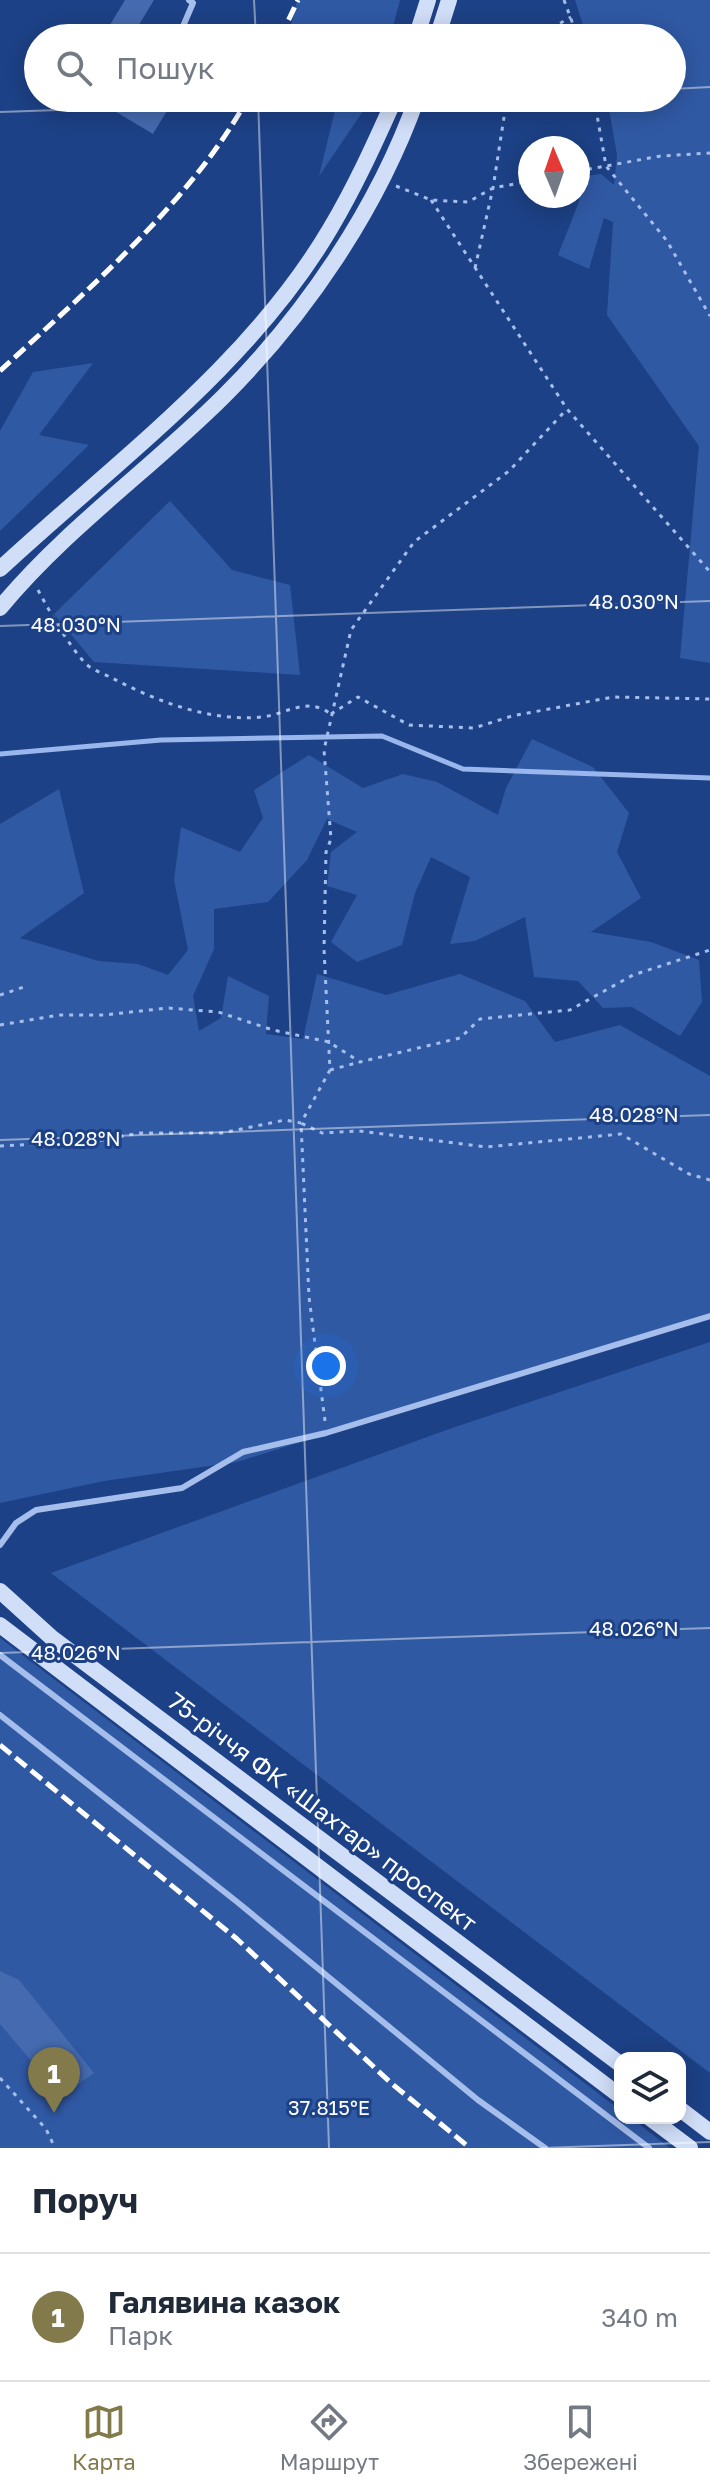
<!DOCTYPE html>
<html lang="uk">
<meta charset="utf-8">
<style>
body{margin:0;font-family:"Golos Text",sans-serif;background:#f6f6f7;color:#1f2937}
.controls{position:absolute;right:24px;bottom:24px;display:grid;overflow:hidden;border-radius:16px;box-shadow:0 4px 20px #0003}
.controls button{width:72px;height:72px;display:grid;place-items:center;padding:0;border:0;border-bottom:2px solid #e0e1e3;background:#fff;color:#1f2937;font:40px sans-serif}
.compass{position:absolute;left:518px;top:136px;width:72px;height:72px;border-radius:50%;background:#fff;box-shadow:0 4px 20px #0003;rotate:358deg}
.you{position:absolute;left:326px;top:1366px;width:28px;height:28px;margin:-20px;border:6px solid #fff;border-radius:50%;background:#1a73e8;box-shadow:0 0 0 12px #1a73e833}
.badge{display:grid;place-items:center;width:52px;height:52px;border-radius:50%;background:#827a4b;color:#fff;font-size:26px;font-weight:700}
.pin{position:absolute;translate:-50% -66px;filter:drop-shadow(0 2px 4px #0008)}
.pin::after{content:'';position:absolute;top:42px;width:28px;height:24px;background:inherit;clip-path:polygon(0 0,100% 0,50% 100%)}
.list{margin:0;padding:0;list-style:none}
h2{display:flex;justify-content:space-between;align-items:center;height:104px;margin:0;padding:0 32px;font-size:34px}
h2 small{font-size:26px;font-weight:400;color:#747a83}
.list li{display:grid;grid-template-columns:52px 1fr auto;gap:24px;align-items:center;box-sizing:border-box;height:128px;padding:0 32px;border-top:2px solid #e0e1e3}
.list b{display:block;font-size:30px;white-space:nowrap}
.list p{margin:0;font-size:26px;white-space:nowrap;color:#747a83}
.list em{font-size:26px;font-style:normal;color:#747a83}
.icon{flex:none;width:44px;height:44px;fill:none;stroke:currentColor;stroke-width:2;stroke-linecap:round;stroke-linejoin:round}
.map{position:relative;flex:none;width:710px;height:2148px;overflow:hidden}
.search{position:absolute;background:#fff;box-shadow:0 4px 20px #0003;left:24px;right:24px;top:24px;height:88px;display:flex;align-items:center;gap:20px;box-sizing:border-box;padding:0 28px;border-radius:44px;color:#747a83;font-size:30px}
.sheet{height:232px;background:#fff}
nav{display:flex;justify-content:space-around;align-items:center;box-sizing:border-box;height:112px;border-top:2px solid #e0e1e3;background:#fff;font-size:22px;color:#747a83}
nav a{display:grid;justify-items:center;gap:4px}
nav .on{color:#827a4b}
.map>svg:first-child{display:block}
.green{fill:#3059a4}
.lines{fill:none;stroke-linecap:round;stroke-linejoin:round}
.stream{stroke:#99b7ed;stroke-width:5}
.building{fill:#456aaf}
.path{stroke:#a5beeb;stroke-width:3;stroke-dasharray:4 6;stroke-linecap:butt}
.service{stroke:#a5beeb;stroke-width:6}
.secondary{stroke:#d1def8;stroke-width:16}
.rail{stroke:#fff;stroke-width:5;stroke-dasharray:14 6;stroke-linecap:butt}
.ticks{fill:none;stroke:#fff;stroke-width:2;stroke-opacity:0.45}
.labels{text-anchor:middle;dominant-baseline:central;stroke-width:6;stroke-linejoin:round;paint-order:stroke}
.street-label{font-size:24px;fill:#fff;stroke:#1d4186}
.ticks-label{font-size:20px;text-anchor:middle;fill:#fff;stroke:#1d4186;stroke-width:6;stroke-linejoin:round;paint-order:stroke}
</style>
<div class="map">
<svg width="710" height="2148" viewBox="0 0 710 2148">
<rect width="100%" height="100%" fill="#1d4186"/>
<!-- green -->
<path class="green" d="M297,0H400L390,38H288Z
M575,0H710V663L680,658L699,446L607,315L613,222L604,218L589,269L558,255L580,199L556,201L557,196H578V177L601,174L614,185L617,155L607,98H672V38H587Z
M338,98H372L319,176Z
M93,363L39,435L89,445L0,531V431L33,372Z
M170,501L232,570L290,585L300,675L94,662L54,614Z
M532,739L593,767L629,813L617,852L641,898L591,932L651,942L699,960L702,1002L680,1036L632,1007L603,1008L578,981L534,977L525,917L475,941L450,944L470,877L431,857L415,893L402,945L357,962L331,942L357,895L327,886L331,852L357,832L327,819L307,860L268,902L214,909V949L193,996L199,1031L221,1018L228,976L269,996L266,1034L303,1039L317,974L386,995L460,974L525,1001L555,1042L620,1025L710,1076V1313L237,1462L104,1481L0,1503V824L59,789L84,893L20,938L99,961L138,964L168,975L188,950L174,880L181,827L240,852L263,818L254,790L309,755L363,788L403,774L437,782L498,815L506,788Z
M710,1342V2073L51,1573L452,1428Z
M0,1638L620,2110V2118H631L670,2148H0Z"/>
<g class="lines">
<!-- stream -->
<path class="stream" d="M0,754L161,740L382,736L463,769L710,778"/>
</g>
<!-- building -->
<path class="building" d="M125,0H154L131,38H102Z
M93,98H134L142,103L145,98H161L171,104L153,134Z
M0,1971L19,1980L94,2073L61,2096L0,2024Z"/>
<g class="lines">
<!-- path -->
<path class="path" d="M564,0L578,38
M534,38L571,17
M594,98L606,166L667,241L710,316
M578,171L661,156L710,153
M396,186L431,200L468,202L493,188L530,181
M431,200L567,409L710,572
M475,268L493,188L507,98
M38,590C51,614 66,641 84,662C90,669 102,673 110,677C156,701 209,722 262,717C287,714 306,696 331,714
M331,714L358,697L409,725L474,728L512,716L613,697L710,699
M0,995L24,987
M0,1025L59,1015H104L168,1008L218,1012L273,1030L329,1042L360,1062L460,1038L480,1019L570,1010L633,975L710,950
M330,1070L360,1062
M0,1146L97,1141L139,1133H222L285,1120L301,1123L330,1070L324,949L326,852L331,839L324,750L351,630L414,542L509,471L567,409
M325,1421L309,1297L301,1123L322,1133L359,1131L486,1147L621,1134L689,1174L710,1180
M0,2078L46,2129L55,2148"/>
<!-- service -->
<path class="service" d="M178,38L193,3L189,0
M0,1545L16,1523L36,1510L182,1488L243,1452L326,1433L710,1316
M0,1655L649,2148
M0,1715L236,1901L478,2100L545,2148"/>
<!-- secondary -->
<path class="secondary" d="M416,38L428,0
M437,38L449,0
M0,569C114,463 250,365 330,229C355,187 375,143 395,98
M0,608C65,529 152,468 224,396C306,314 378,208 417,98
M0,1591L52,1638L620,2064
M0,1625L620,2096
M680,2109L710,2132
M650,2118L690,2148"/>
<!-- rail -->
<path class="rail" d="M280,38L298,0
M0,371C85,292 192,201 248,98
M0,1745L237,1939L391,2083L470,2148"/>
</g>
<!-- ticks -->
<path class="ticks" d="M254,0L256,38M672,89L710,87M258,98L329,2148M0,112L407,98M0,626L710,601M0,1140L710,1115M0,1653L710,1628M541,2148L710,2142"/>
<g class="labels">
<!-- street labels -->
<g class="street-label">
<text transform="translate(323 1811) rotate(37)">75-річчя ФК «Шахтар» проспект</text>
</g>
</g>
<g class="ticks-label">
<text x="634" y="609">48.030°N</text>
<text x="76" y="632">48.030°N</text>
<text x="634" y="1122">48.028°N</text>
<text x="76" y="1146">48.028°N</text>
<text x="634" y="1636">48.026°N</text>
<text x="76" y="1660">48.026°N</text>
<text x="329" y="2115">37.815°E</text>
</g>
</svg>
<div class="controls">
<button><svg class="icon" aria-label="layers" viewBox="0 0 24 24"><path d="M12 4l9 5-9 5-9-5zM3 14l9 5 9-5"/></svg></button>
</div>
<svg class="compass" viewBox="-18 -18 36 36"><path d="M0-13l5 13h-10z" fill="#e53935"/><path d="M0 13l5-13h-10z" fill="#747a83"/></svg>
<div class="you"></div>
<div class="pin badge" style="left:54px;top:2113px">1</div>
<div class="search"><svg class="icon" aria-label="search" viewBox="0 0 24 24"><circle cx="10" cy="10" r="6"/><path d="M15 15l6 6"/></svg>Пошук</div>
</div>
<section class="sheet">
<h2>Поруч<small></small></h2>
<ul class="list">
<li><span class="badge">1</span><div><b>Галявина казок</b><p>Парк</p></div><em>340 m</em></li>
</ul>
</section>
<nav>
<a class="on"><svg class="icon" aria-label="map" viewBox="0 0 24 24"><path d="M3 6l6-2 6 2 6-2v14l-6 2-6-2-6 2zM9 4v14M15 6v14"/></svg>Карта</a>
<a><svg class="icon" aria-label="directions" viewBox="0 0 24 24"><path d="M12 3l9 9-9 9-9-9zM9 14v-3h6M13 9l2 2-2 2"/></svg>Маршрут</a>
<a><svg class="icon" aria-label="saved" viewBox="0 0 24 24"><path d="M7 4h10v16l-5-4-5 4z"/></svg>Збережені</a>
</nav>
